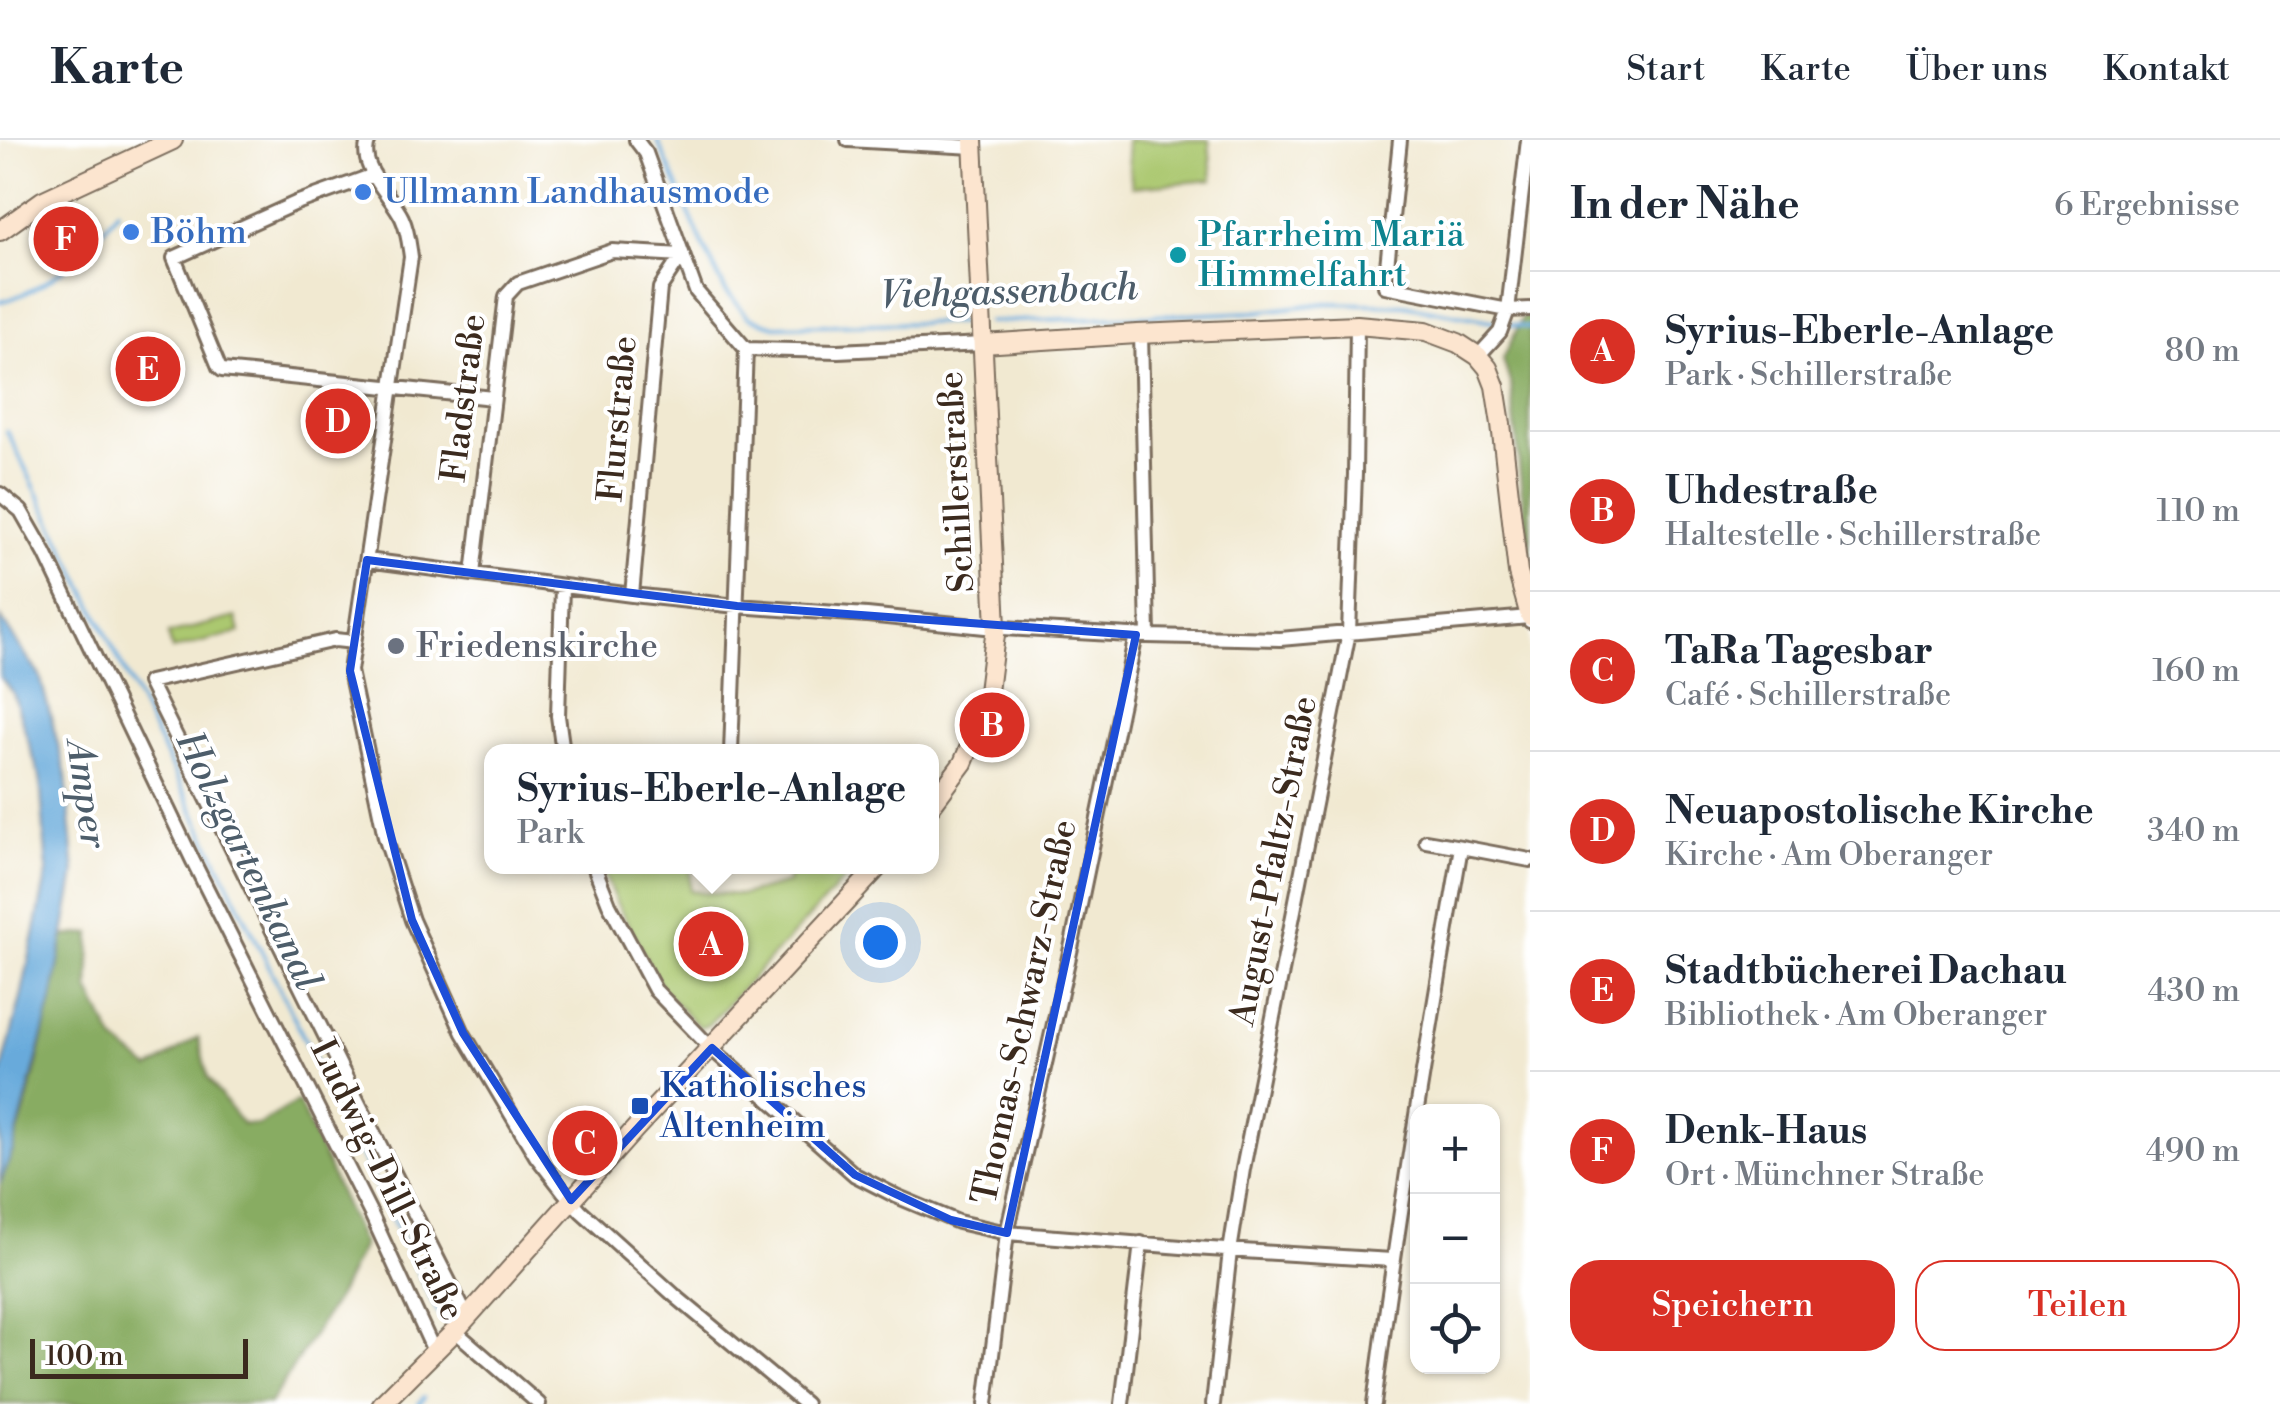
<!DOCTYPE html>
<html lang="de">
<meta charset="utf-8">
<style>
body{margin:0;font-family:"Libre Bodoni",serif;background:#f6f6f7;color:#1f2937}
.controls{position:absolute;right:30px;bottom:30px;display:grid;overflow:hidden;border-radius:20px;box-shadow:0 2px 8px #0004}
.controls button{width:90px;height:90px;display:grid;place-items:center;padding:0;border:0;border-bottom:2px solid #e0e1e3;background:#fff;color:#1f2937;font:50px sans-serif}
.scale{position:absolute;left:30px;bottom:25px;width:218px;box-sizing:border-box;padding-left:10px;border:5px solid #3b2a1e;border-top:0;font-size:28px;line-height:35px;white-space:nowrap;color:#3b2a1e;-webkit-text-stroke:8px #fff;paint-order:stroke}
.you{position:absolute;left:880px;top:802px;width:35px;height:35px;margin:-25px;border:8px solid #fff;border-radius:50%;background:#1a73e8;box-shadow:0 0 0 15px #1a73e833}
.badge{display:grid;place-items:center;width:65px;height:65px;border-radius:50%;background:#d93025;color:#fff;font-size:32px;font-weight:700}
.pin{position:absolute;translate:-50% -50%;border:5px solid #fff;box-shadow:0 2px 10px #0006}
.popup{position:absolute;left:484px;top:604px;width:455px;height:130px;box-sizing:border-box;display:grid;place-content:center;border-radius:20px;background:#fff;filter:drop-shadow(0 2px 8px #0005);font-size:32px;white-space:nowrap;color:#747a83}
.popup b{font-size:38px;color:#1f2937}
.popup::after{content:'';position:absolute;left:50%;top:100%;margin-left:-20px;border:20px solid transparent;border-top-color:#fff}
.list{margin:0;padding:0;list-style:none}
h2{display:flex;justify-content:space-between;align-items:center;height:130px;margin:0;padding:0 40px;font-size:42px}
h2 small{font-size:32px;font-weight:400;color:#747a83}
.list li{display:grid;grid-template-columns:65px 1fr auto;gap:30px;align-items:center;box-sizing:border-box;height:160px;padding:0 40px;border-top:2px solid #e0e1e3}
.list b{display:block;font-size:38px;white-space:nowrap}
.list p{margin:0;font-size:32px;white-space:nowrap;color:#747a83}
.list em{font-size:32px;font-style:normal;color:#747a83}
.actions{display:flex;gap:20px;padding:30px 40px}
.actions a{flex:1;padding:22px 0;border:2px solid #d93025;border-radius:30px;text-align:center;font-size:35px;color:#d93025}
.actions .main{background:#d93025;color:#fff}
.icon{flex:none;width:55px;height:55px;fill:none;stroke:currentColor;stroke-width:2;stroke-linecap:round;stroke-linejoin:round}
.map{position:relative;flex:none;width:1530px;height:1264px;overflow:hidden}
header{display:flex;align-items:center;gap:60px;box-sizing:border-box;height:140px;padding:0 50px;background:#fff;border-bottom:2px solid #e0e1e3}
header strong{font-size:48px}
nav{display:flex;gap:55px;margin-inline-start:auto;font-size:35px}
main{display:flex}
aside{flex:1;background:#fff}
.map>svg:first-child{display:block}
.green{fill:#abc86f;stroke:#737946;stroke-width:2.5}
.forest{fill:#88ac62;stroke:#626b40;stroke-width:2.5}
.water{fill:#67aadb;stroke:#516a7c;stroke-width:2.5}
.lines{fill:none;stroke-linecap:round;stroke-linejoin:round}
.stream{stroke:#67aadb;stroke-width:4}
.street-casing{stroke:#7b6d5d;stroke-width:18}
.secondary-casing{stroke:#7b6d5d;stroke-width:22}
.street{stroke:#fff;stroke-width:12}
.secondary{stroke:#fce5cf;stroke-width:18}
.marked{fill:none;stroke:#1d4ed8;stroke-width:8;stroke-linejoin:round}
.shop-dot{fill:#3f7fe0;stroke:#fff;stroke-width:4}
.culture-dot{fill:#0f9aa8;stroke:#fff;stroke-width:4}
.worship-dot{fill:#6b7280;stroke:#fff;stroke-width:4}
.transit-dot{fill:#1a4fb4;stroke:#fff;stroke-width:4}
.labels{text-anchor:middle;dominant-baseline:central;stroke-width:8;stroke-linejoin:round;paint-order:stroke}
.shop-label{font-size:35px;fill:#366cbe;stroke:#fff;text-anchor:start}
.culture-label{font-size:35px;fill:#0d838f;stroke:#fff;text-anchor:start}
.street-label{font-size:35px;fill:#3b2a1e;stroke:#fff}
.worship-label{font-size:35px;fill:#5b616d;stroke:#fff;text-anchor:start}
.transit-label{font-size:35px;fill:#164399;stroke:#fff;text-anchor:start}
.water-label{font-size:38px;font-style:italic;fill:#4d5d6a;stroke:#fff}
</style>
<header>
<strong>Karte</strong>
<nav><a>Start</a><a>Karte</a><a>Über uns</a><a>Kontakt</a></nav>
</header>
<main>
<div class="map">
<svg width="1530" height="1264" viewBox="0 0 1530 1264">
<rect width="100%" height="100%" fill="#fff"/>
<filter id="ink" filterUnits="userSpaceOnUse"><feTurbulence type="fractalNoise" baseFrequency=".01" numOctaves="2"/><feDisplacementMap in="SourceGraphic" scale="20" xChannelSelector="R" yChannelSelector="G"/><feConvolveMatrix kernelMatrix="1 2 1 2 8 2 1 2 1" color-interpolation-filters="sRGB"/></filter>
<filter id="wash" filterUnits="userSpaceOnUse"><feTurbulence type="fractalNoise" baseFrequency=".0048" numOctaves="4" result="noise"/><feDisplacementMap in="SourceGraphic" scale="40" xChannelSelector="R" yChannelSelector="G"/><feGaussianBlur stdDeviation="2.25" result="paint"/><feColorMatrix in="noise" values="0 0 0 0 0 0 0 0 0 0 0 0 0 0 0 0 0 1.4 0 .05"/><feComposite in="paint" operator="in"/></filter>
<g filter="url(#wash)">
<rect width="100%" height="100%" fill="#f1e9d1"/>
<!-- green -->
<path class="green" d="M1126,0H1209L1212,40L1132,47Z
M236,477L240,492L172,510L168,494Z
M601,727H691L690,751L742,755L788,743L789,727H856L708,885L699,887L661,847L616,762Z"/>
<!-- forest -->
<path class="forest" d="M1523,176H1530V431L1511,246L1503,219Z
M91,793L89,849L114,900L150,929L198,897L208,938L242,984L258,985L298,961L363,1105L339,1154L270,1264H0V1044C31,965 48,879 63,796Z"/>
<!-- water -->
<path class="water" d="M0,477L40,536L66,635L75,733L52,861L13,1010L0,1044V938L22,853L47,732L40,638L13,553L0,537Z"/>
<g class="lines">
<!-- stream -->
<path class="stream" d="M657,0L703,105L725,150L749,178L775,186L973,182
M101,92L118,71
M0,162C34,154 62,132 87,109
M988,182L1254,172L1327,163L1404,165L1530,188
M7,291L439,1174
M419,1264L424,1257"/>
</g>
</g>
<g filter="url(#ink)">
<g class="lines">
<defs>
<path id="street" d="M369,0C356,25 391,55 402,78C408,91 409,103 411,117L350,531L385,697L412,780L463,893L536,1016L564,1052L581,1071L674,1155L805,1264
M636,0L646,13L696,151L746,209L838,211L983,204
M848,0L974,7
M1400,0L1385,146L1508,170L1530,169
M374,35L296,63L174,118L219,227L222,230L493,258
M1141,194L1148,496
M1478,216L1500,192L1508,170L1528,0
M0,354L21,371L45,413L193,721L372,1076L434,1211
M367,420L632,455L737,466L867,475L985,487L1148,496L1280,499L1529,477L1530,481
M473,434L506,156L518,143L612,111L682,115
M562,447L558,576L563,612
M632,455L660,148L682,115
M354,502L335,500L149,542L355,956L467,1177
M731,612L746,209
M1426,701L1461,707
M594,726L609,764L655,850L711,908L855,1035L896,1056L958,1082L1007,1093L1194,1108L1392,1120
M455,1191L539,1264
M986,1264L1007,1093L1073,799L1136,495
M1122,1264L1141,1103
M1213,1264L1230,1111L1243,1029L1349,492L1355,334L1357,185
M1374,1264C1398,1077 1429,892 1461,707L1530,720"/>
<path id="secondary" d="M0,91L42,61L173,0
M983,204L1137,194L1357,185L1426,191L1458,203L1478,216L1488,228L1495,246L1501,284L1518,433L1530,476
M931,666L963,623L986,568L996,487L973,0
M382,1264L455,1191L635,989L879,726"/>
</defs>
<!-- street casing -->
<use href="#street" class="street-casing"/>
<!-- secondary casing -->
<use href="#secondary" class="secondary-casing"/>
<!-- street -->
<use href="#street" class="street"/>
<!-- secondary -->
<use href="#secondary" class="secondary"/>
</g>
</g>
<!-- marked area -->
<path class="marked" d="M367,420L737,466L1136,495L1007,1093L951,1080L855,1035L712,908L571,1060L463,893L412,780L350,531Z"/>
<!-- markers -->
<g class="shop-dot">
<circle cx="363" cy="52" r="10"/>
<circle cx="131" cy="92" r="10"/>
</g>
<circle class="culture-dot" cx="1178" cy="115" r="10"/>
<circle class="worship-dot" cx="396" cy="506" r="10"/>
<rect class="transit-dot" x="630" y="956" width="20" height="20" rx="5"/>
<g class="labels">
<!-- shop labels -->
<g class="shop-label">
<text x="383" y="52">Ullmann Landhausmode</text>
<text x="151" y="92">Böhm</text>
</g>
<!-- culture labels -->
<g class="culture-label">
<text x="1198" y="95">Pfarrheim Mariä<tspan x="1198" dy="40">Himmelfahrt</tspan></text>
</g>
<!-- street labels -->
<g class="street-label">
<text transform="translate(464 258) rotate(-83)">Fladstraße</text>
<text transform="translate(618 279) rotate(-85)">Flurstraße</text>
<text transform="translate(957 342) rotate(-93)">Schillerstraße</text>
<text transform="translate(1274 721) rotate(-79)">August-Pfaltz-Straße</text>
<text transform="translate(1025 872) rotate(-78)">Thomas-Schwarz-Straße</text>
<text transform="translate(387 1040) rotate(64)">Ludwig-Dill-Straße</text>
</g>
<!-- worship labels -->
<g class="worship-label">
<text x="416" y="506">Friedenskirche</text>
</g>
<!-- transit labels -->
<g class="transit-label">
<text x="660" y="946">Katholisches<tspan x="660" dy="40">Altenheim</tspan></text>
</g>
<!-- water labels -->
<g class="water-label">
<text transform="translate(1009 152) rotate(-2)">Viehgassenbach</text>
<text transform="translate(86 654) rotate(82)">Amper</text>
<text transform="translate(248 721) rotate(64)">Holzgartenkanal</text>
</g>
</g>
</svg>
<div class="controls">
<button>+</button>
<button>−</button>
<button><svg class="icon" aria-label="locate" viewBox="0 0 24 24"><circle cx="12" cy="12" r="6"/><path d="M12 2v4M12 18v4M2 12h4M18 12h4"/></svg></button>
</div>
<div class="scale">100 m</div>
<div class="you"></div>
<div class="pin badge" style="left:711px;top:804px">A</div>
<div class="popup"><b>Syrius-Eberle-Anlage</b>Park</div>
<div class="pin badge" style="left:992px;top:585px">B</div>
<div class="pin badge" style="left:585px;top:1003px">C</div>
<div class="pin badge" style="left:338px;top:281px">D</div>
<div class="pin badge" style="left:148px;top:229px">E</div>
<div class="pin badge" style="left:66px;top:99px">F</div>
</div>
<aside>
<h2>In der Nähe<small>6 Ergebnisse</small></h2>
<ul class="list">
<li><span class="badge">A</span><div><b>Syrius-Eberle-Anlage</b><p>Park · Schillerstraße</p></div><em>80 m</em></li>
<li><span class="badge">B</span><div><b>Uhdestraße</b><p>Haltestelle · Schillerstraße</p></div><em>110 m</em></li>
<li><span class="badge">C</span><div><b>TaRa Tagesbar</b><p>Café · Schillerstraße</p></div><em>160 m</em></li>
<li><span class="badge">D</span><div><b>Neuapostolische Kirche</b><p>Kirche · Am Oberanger</p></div><em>340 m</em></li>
<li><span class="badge">E</span><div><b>Stadtbücherei Dachau</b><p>Bibliothek · Am Oberanger</p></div><em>430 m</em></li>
<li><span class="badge">F</span><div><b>Denk-Haus</b><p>Ort · Münchner Straße</p></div><em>490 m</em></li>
</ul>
<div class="actions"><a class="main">Speichern</a><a>Teilen</a></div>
</aside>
</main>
